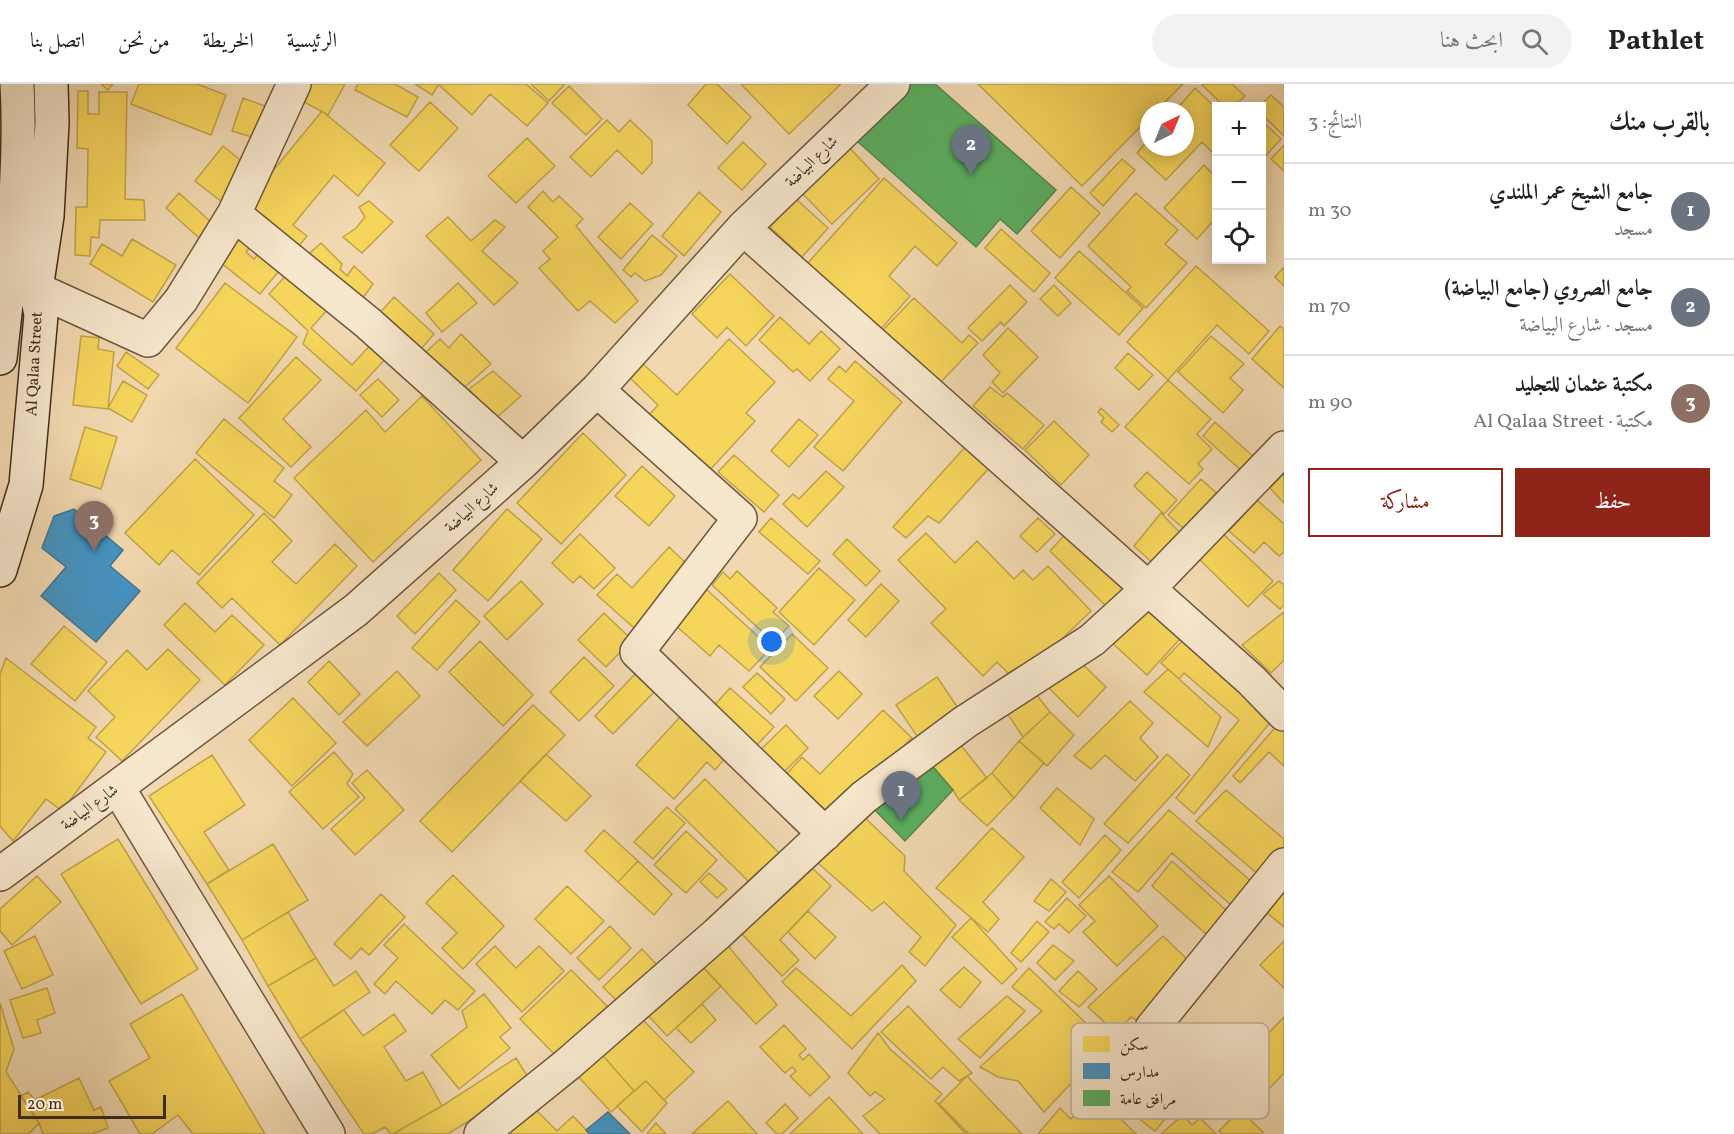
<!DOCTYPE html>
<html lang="ar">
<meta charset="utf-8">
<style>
body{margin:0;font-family:Vollkorn,Amiri,serif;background:#f2f2f2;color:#222;direction:rtl}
.controls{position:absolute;right:18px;top:18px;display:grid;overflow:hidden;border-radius:0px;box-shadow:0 3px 15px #0003}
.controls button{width:54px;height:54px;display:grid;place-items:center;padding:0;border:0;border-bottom:2px solid #e0e0e0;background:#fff;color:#222;font:30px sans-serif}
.compass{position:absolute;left:1140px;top:18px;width:54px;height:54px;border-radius:50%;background:#fff;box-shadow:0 3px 15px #0003;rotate:43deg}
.scale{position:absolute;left:18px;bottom:15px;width:148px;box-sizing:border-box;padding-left:6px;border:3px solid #412d1a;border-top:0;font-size:16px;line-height:21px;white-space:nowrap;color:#412d1a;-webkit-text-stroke:4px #f6e6cc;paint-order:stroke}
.you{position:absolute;left:772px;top:558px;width:21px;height:21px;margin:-15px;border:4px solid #fff;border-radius:50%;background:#1a73e8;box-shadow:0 0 0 9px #1a73e833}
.badge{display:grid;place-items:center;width:39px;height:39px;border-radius:50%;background:#8f2418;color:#fff;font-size:20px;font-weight:700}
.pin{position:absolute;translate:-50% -50px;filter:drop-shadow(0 2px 3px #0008)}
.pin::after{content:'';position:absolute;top:32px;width:21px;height:18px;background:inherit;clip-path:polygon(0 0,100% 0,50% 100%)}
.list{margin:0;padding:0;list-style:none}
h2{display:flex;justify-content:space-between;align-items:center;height:78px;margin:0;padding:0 24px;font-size:26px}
h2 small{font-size:20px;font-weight:400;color:#767676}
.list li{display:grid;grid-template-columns:39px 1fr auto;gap:18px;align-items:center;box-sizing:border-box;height:96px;padding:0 24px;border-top:2px solid #e0e0e0}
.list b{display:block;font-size:22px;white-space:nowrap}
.list p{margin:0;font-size:20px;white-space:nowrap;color:#767676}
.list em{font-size:20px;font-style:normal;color:#767676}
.actions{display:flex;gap:12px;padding:18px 24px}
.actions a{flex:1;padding:14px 0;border:2px solid #8f2418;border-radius:0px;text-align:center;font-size:21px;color:#8f2418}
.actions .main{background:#8f2418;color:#fff}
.icon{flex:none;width:33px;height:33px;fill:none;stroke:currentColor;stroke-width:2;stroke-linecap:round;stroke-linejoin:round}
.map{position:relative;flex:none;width:1284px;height:1050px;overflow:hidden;direction:ltr}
header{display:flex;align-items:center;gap:36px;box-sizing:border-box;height:84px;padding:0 30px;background:#fff;border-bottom:2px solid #e0e0e0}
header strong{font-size:28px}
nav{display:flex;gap:33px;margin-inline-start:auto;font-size:21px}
.search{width:420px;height:54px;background:#f2f2f2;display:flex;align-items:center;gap:15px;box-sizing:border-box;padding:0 21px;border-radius:33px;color:#767676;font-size:22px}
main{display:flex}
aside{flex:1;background:#fff}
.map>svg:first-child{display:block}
.homes{fill:#f6d55c;stroke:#c0a348;stroke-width:1.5}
.schools{fill:#4393c3;stroke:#427490;stroke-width:1.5}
.public{fill:#5aae61;stroke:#52874c;stroke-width:1.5}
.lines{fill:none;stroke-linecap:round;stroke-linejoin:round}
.street-casing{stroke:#6d5840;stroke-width:36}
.secondary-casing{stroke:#412d1a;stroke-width:36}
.street{stroke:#f6e6cc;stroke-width:33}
.secondary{stroke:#f6e6cc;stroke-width:33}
.labels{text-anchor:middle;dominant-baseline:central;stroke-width:6;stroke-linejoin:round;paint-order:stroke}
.street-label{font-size:16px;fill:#412d1a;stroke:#f6e6cc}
.key{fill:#f6e6cc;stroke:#c0ae97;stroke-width:1.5}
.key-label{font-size:16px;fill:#412d1a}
</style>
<header>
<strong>Pathlet</strong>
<div class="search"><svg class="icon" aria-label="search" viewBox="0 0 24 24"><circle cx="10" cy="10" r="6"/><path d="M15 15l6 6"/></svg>ابحث هنا</div>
<nav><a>الرئيسية</a><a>الخريطة</a><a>من نحن</a><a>اتصل بنا</a></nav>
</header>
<main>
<aside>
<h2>بالقرب منك<small>النتائج: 3</small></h2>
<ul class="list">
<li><span class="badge" style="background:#6b7280">1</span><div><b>جامع الشيخ عمر الملندي</b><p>مسجد</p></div><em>30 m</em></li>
<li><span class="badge" style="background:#6b7280">2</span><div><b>جامع الصروي (جامع البياضة)</b><p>مسجد · شارع البياضة</p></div><em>70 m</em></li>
<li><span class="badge" style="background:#8d6e63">3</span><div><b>مكتبة عثمان للتجليد</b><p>مكتبة · Al Qalaa Street</p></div><em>90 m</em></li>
</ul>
<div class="actions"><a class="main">حفظ</a><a>مشاركة</a></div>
</aside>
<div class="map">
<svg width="1284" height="1050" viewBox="0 0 1284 1050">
<rect width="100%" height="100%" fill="#f1d8b0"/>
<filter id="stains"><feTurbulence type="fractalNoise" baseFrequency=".00333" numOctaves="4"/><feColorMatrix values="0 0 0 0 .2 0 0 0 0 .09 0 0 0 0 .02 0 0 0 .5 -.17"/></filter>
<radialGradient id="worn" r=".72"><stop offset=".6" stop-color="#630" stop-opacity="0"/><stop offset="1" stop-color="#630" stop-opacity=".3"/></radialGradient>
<!-- homes -->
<path class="homes" d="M101,0H113L108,6Z
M139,0H197L226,11L211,51L131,20Z
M304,0H345L328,31L297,14Z
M358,0H395L418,13L407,33L355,6Z
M415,0H439L432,11Z
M438,0H526L548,19L527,42L490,10L472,31Z
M531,0H565L549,17Z
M706,0H717L751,33L727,60L688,21Z
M741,0H841L789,50Z
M978,0H1183L1156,27H1149V34L1082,102Z
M1203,0H1232L1245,12L1235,22H1224L1202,1Z
M569,2L602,35L586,51L552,19Z
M1195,4L1216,24V72L1202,58L1166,96L1137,69L1149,55V63H1185V27H1175Z
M78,7H88V30H99V8H127L125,115L144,116L145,136H100L99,154L91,153L90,172L75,171L76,123H87L88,65L77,64Z
M1271,11L1284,23V52L1262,31L1260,22Z
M243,14L273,25L262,56L232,47Z
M430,18L458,44L419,87L390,61Z
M322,27L385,79L358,112L334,91L293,141L307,152L297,164L245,121Z
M607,36L619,48L630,36L652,57V79L642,90L617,66L591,93L570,73Z
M1262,37L1281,55L1262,76Z
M527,54L555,82L516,119L488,92Z
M743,58L766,80L742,106L718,84Z
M846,60L879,95L832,140L799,106Z
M1284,61V87L1271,75Z
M223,62L249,83L222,118L195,97Z
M1122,75L1135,86L1103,122L1090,109Z
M1204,81L1216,93V134L1197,155L1164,124Z
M884,94L957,159L937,182L915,162L889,192L910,212L880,246L807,180Z
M1071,103L1100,129L1060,174L1031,147Z
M543,107L553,118L559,112L583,135L576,142L638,217L615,239L590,217L578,227L539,184L550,175L543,167L558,153L528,123Z
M699,108L721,128L684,172L662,152Z
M179,109L213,140L199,154L166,124Z
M1136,109L1178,146L1165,160L1187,179L1146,224L1127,207L1131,203L1088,162Z
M796,115L828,144L802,173L770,143Z
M369,117L393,138L362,169L343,153L356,144L365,133L359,123Z
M630,119L653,140L621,175L598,153Z
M448,133L471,157L495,136L505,143L482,167L518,199L494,221L426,152Z
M1001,145L1050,189L1034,208L985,164Z
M240,146L254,158L246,168L254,175L262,165L283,182L260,210L216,175Z
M652,151L677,172L661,191L645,197L635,189L631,193L623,186Z
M132,155L176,181L153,218L90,180L102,160L122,172Z
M321,159L342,180L340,185L347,192L354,182L373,200L360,218L302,176Z
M1079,167L1143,224L1119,251L1055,194Z
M1196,182L1269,247L1249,270L1217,241L1168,296L1127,258Z
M1284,183V202L1275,193Z
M289,188L328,225L311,244L352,281L373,258L388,272L356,307L303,260L308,247L269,210Z
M730,190L774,232L746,262L727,243L717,254L692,230Z
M225,199L297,253L248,319L176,264Z
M458,199L477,219L442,248L426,229Z
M1010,201L1027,218L1004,242L1001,238L982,257L968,244Z
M1054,201L1071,219L1058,232L1040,215Z
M394,213L434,250L420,266L378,231Z
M914,214L962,259L969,251L978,259L939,300L882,247Z
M780,233L809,260L821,247L840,265L810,297L797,285L793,288L759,256Z
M1280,242L1284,245V304L1252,275Z
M1008,244L1038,273L1003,309L992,298L1000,289L983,271Z
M461,250L491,280L458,309L422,272L440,255L449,264Z
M81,252L99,254L98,265L114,268L108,325L73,321Z
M1211,252L1244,280L1230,294L1243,306L1223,329L1178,288Z
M729,255L775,298L746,329L755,337L709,387L649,331L658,321L629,293L642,279L677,311Z
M126,268L159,291L148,305L117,282Z
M1128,269L1153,291L1139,306L1115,284Z
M296,273L321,296L283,335L311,363L291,383L239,334Z
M855,277L902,318L843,387L814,363L854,317L828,295L839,282L846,288Z
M493,287L521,312L495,335L469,305Z
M378,295L399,316L382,333L360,311Z
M1168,296L1211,335L1197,350L1212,365L1198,380L1203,385L1189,400L1125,343Z
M123,297L147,311L132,338L108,324Z
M990,303L1003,313L1007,309L1044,341L1023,365L973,322Z
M422,312L481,376L373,478L294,394L366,326L385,348Z
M1101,324L1119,341L1112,348L1101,338L1104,334L1098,328Z
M224,335L284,384L274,397L292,411L274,434L196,369Z
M799,335L818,351L789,383L771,367Z
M1054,337L1089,371L1061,401L1025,366Z
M1215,338L1257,376L1244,389L1203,352Z
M85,343L117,353L101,405L70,395Z
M583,349L626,391L561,460L517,419Z
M966,362L990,383L939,439L928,432L906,454L893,443Z
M734,371L779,411L764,428L718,388Z
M195,375L254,431L199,491L172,466L159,481L125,449Z
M642,382L675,412L649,442L615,412Z
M826,387L844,403L807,443L783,420L793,410L799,415Z
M1147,388L1177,416L1164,430L1134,402Z
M1284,390V419L1269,403Z
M1201,395L1224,416L1191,451L1168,431Z
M1257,416L1284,440V468L1279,472L1264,458L1254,469L1229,447Z
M507,425L542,455L488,517L453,486Z
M264,429L292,457L272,478L296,500L335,460L357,482L280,561L232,514L222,524L197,499Z
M1161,429L1185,454L1158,484L1134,462Z
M771,434L820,477L808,490L759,448Z
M1038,434L1055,450L1037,468L1020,452Z
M1069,446L1127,500L1106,522L1050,467Z
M1221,448L1273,497L1248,523L1198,474Z
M926,449L955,479L977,457L1014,495L1023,486L1033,496L1048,482L1091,527L1017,598L997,578L983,592L931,539L946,525L898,476Z
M580,450L615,484L594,505L580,492L573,499L552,479Z
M847,455L880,487L866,502L833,470Z
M669,463L690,483L634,544L597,511L617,490L632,504Z
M819,484L855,516L814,561L779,528Z
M737,487L777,524L773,528L789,542L773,558L712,501L723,488L730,495Z
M439,489L456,506L415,550L397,532Z
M521,497L543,520L507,556L484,532Z
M1279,497L1284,501V521L1280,525L1263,510Z
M881,500L899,517L866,553L848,536Z
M706,505L771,564L749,587L719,561L710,572L674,540Z
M1148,514L1186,548L1147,591L1109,556Z
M456,516L480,538L437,586L412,564Z
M185,519L215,548L232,531L264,561L225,601L164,541Z
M1284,528V576L1271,589L1242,561Z
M604,529L632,556L606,583L578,556Z
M64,542L107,578L75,617L31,580Z
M792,550L828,584L796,617L760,583Z
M1185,554L1274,634L1194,730L1176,714L1239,636L1184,589L1179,595L1161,579Z
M480,557L533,611L503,642L449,588Z
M168,565L200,596L122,677L96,653L115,633L88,607L127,566L147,586Z
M584,573L614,602L579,637L550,608Z
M1075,573L1106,603L1078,633L1043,598Z
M6,574L96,643L88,654L106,668L62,727L46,715L13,757L0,742V590Z
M329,577L360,610L339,631L308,598Z
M1168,585L1221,633L1208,663L1144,608Z
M397,587L420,612L367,662L343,638Z
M839,587L862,610L838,635L814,612Z
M757,589L785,615L771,630L743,603Z
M635,590L654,608L613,650L595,632Z
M937,593L962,630L921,658L896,621Z
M730,604L774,643L752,666L710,626Z
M1032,605L1050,628L1023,653L1003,623Z
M293,614L336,659L292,702L249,656Z
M1130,617L1153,639L1140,654L1158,673L1135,697L1105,671L1091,685L1074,672Z
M533,621L565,651L452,768L420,737Z
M883,626L912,654L826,741L782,695L802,673L820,690Z
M1050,628L1074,651L1047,682L1019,657Z
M680,633L726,673L715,686L707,678L674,715L636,681Z
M1280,638L1284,642V682L1269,668L1240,699L1233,692Z
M786,641L808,664L779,693L756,670Z
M956,655L987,694L959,716L953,706L928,677Z
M1019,657L1044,679L1014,714L992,689Z
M334,668L353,690L347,700L359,713L323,745L289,708Z
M546,670L591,712L566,737L520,697Z
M1167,670L1190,691L1128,759L1104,740Z
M212,671L245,721L204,748L229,786L207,800L149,712Z
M367,686L404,726L355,771L331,745L365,714L352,699Z
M992,689L1014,714L987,742L959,716Z
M705,695L779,769L749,798L675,725Z
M1057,704L1094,735L1080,761L1040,724Z
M1226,706L1284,755V768L1260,792L1196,737Z
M667,723L685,739L653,775L634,758Z
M1169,726L1252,798L1231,821L1172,769L1138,808L1112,788Z
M863,732L905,772L904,787L956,841L925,882L909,868L921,853L884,818L872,827L818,779Z
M992,744L1024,773L983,818L999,835L988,848L936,804Z
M604,746L638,777L618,798L585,767Z
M686,747L717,776L686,809L654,781Z
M1105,751L1121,766L1079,814L1062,798Z
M118,755L198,885L141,920L61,790Z
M273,760L308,816L242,856L207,800Z
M638,777L672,810L654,831L618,798Z
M1172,777L1227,827L1206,850L1152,802Z
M809,781L831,802L780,856L799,876L782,892L740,848Z
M709,789L727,805L717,814L700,798Z
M453,791L504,842L463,885L442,864L457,849L426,819Z
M37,792L61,818L12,861L0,847V825Z
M1109,792L1158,842L1117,882L1083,848L1095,837L1079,821Z
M1051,795L1066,808L1049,827L1034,817Z
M567,802L604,837L571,870L535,835Z
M1284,806V843L1265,827Z
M381,810L405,833L369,871L361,864L351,875L334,860Z
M1067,814L1086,832L1069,849L1059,840L1054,845L1045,838Z
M808,827L836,853L815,875L788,848Z
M288,828L316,874L268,902L242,856Z
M971,834L1017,885L1002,900L952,853Z
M1037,837L1049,848L1021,878L1011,869Z
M404,840L475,907L458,926L445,916L432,930L396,897L385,910L374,900L398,874L384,861Z
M610,842L631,864L599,896L577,874Z
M35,852L53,891L22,905L4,867Z
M1163,852L1190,878L1140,938L1131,933L1116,949L1088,923Z
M724,857L777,921L756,940L699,879Z
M1284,857V904L1260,881Z
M1053,861L1074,877L1055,896L1037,879Z
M495,862L516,884L539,862L564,887L522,928L476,880Z
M642,865L659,883L620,920L603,903Z
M316,874L334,902L356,887L370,908L300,955L268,902Z
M699,879L721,902L667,952L646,929Z
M902,881L916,897L852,965L782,898L796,884L851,932Z
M964,883L981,898L960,924L940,906Z
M1029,884L1124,976L1102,997L1076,994L1044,1028L1018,997L998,993L980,983L1042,927L1012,903Z
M571,886L610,925L559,975L520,935Z
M1078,887L1097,905L1079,923L1059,907Z
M47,904L55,929L37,936L41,949L23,954L10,916Z
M182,910L265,1050H193L178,1031L152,1050H140L109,997L150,974L130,940Z
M484,910L511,944L500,953L510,964L459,1005L431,971L467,943L462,927Z
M1007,912L1025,927L980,974L958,955Z
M0,919L14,965L6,988L39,1039L29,1050H0Z
M702,920L716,936L691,959L676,944Z
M908,922L972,989L959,997L943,983L931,995L881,948Z
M344,926L363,952L394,930L406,947L384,963L406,997L423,988L442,1022L393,1050H391L385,1043L372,1050H364L300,955Z
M639,932L694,988L664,1016L646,997L634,1007L598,966Z
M1284,933V989L1264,1010L1236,983Z
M784,941L806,965L799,971L803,976L809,970L830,993L810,1012L790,992L796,987L792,983L785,989L760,963Z
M878,949L890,965L942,1010L935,1017L966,1050H880L863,1032L885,1015L875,1008L870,1012L848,989Z
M598,966L634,1007L611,1028L574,988Z
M516,974L531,998L448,1050H393L442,1022Z
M967,992L1022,1050H969L939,1020Z
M79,994L94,1026L101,1023L108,1044L92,1050H43L39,1039L21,1012L28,1008L35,1016Z
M646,997L667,1019L642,1048L617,1022Z
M1094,1009L1136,1050H1038L1060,1024L1071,1035Z
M1152,1009H1162L1183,1026L1176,1035L1169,1030L1155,1047L1133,1030Z
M829,1013L863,1050H790Z
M728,1017L757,1050H692Z
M785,1020L798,1034L782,1050H777L766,1039Z
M533,1023L557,1047L573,1032L590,1050H501Z
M1240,1026L1263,1048L1261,1050H1222L1219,1047Z
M1183,1031L1192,1041L1200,1034L1216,1050H1161Z
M656,1039L666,1050H647Z"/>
<!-- schools -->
<path class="schools" d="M74,425L123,466L110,482L140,507L96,558L41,512L66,483L42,464L54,432Z
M608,1028L630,1050H590L586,1046Z"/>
<!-- public -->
<path class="public" d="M907,0H935L1056,106L1017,150L1000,135L976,163L857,57Z
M928,677L953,706L905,757L874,725Z"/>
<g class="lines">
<defs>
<path id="street" d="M234,130L368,239L523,378
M743,144L1251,596L1284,630
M36,205L148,256L181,216L234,130L294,0
M597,306L740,434L637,568L825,750
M118,704L328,1050
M0,790L356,526L523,378L597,306L743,144L893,0
M1152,944L1284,781
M481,1050L568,980L717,850L864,713L965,638L1092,556L1148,505L1284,364"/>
<path id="secondary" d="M0,274C10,183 22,92 17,0
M0,486L26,401L41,231L36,205L47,132L52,39L51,0"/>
</defs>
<!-- street casing -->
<use href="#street" class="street-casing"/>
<!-- secondary casing -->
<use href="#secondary" class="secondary-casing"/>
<!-- street -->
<use href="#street" class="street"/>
<!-- secondary -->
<use href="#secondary" class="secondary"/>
</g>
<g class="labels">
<!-- street labels -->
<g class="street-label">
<text transform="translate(812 78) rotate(-44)">شارع البياضة</text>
<text transform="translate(35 280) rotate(-87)">Al Qalaa Street</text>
<text transform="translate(472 424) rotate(-42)">شارع البياضة</text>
<text transform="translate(90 724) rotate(-36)">شارع البياضة</text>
</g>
</g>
<!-- legend -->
<rect x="1071" y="939" width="198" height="96" rx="9" class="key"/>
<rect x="1083" y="952" width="27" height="16" fill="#f6d55c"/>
<rect x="1083" y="979" width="27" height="16" fill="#4393c3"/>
<rect x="1083" y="1006" width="27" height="16" fill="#5aae61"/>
<g class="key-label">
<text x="1120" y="966">سكن</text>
<text x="1120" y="993">مدارس</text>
<text x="1120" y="1020">مرافق عامة</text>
</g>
<rect width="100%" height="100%" filter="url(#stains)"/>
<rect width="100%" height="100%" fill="url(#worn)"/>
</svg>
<div class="controls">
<button>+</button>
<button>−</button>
<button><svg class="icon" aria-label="locate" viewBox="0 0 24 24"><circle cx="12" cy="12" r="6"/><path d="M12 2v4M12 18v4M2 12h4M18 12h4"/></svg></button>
</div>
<svg class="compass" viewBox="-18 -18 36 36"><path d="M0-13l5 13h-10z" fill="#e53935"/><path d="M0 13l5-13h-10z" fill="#767676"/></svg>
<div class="scale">20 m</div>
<div class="you"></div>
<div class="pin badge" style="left:901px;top:737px;background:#6b7280">1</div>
<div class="pin badge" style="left:971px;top:91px;background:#6b7280">2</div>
<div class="pin badge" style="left:94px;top:467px;background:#8d6e63">3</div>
</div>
</main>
